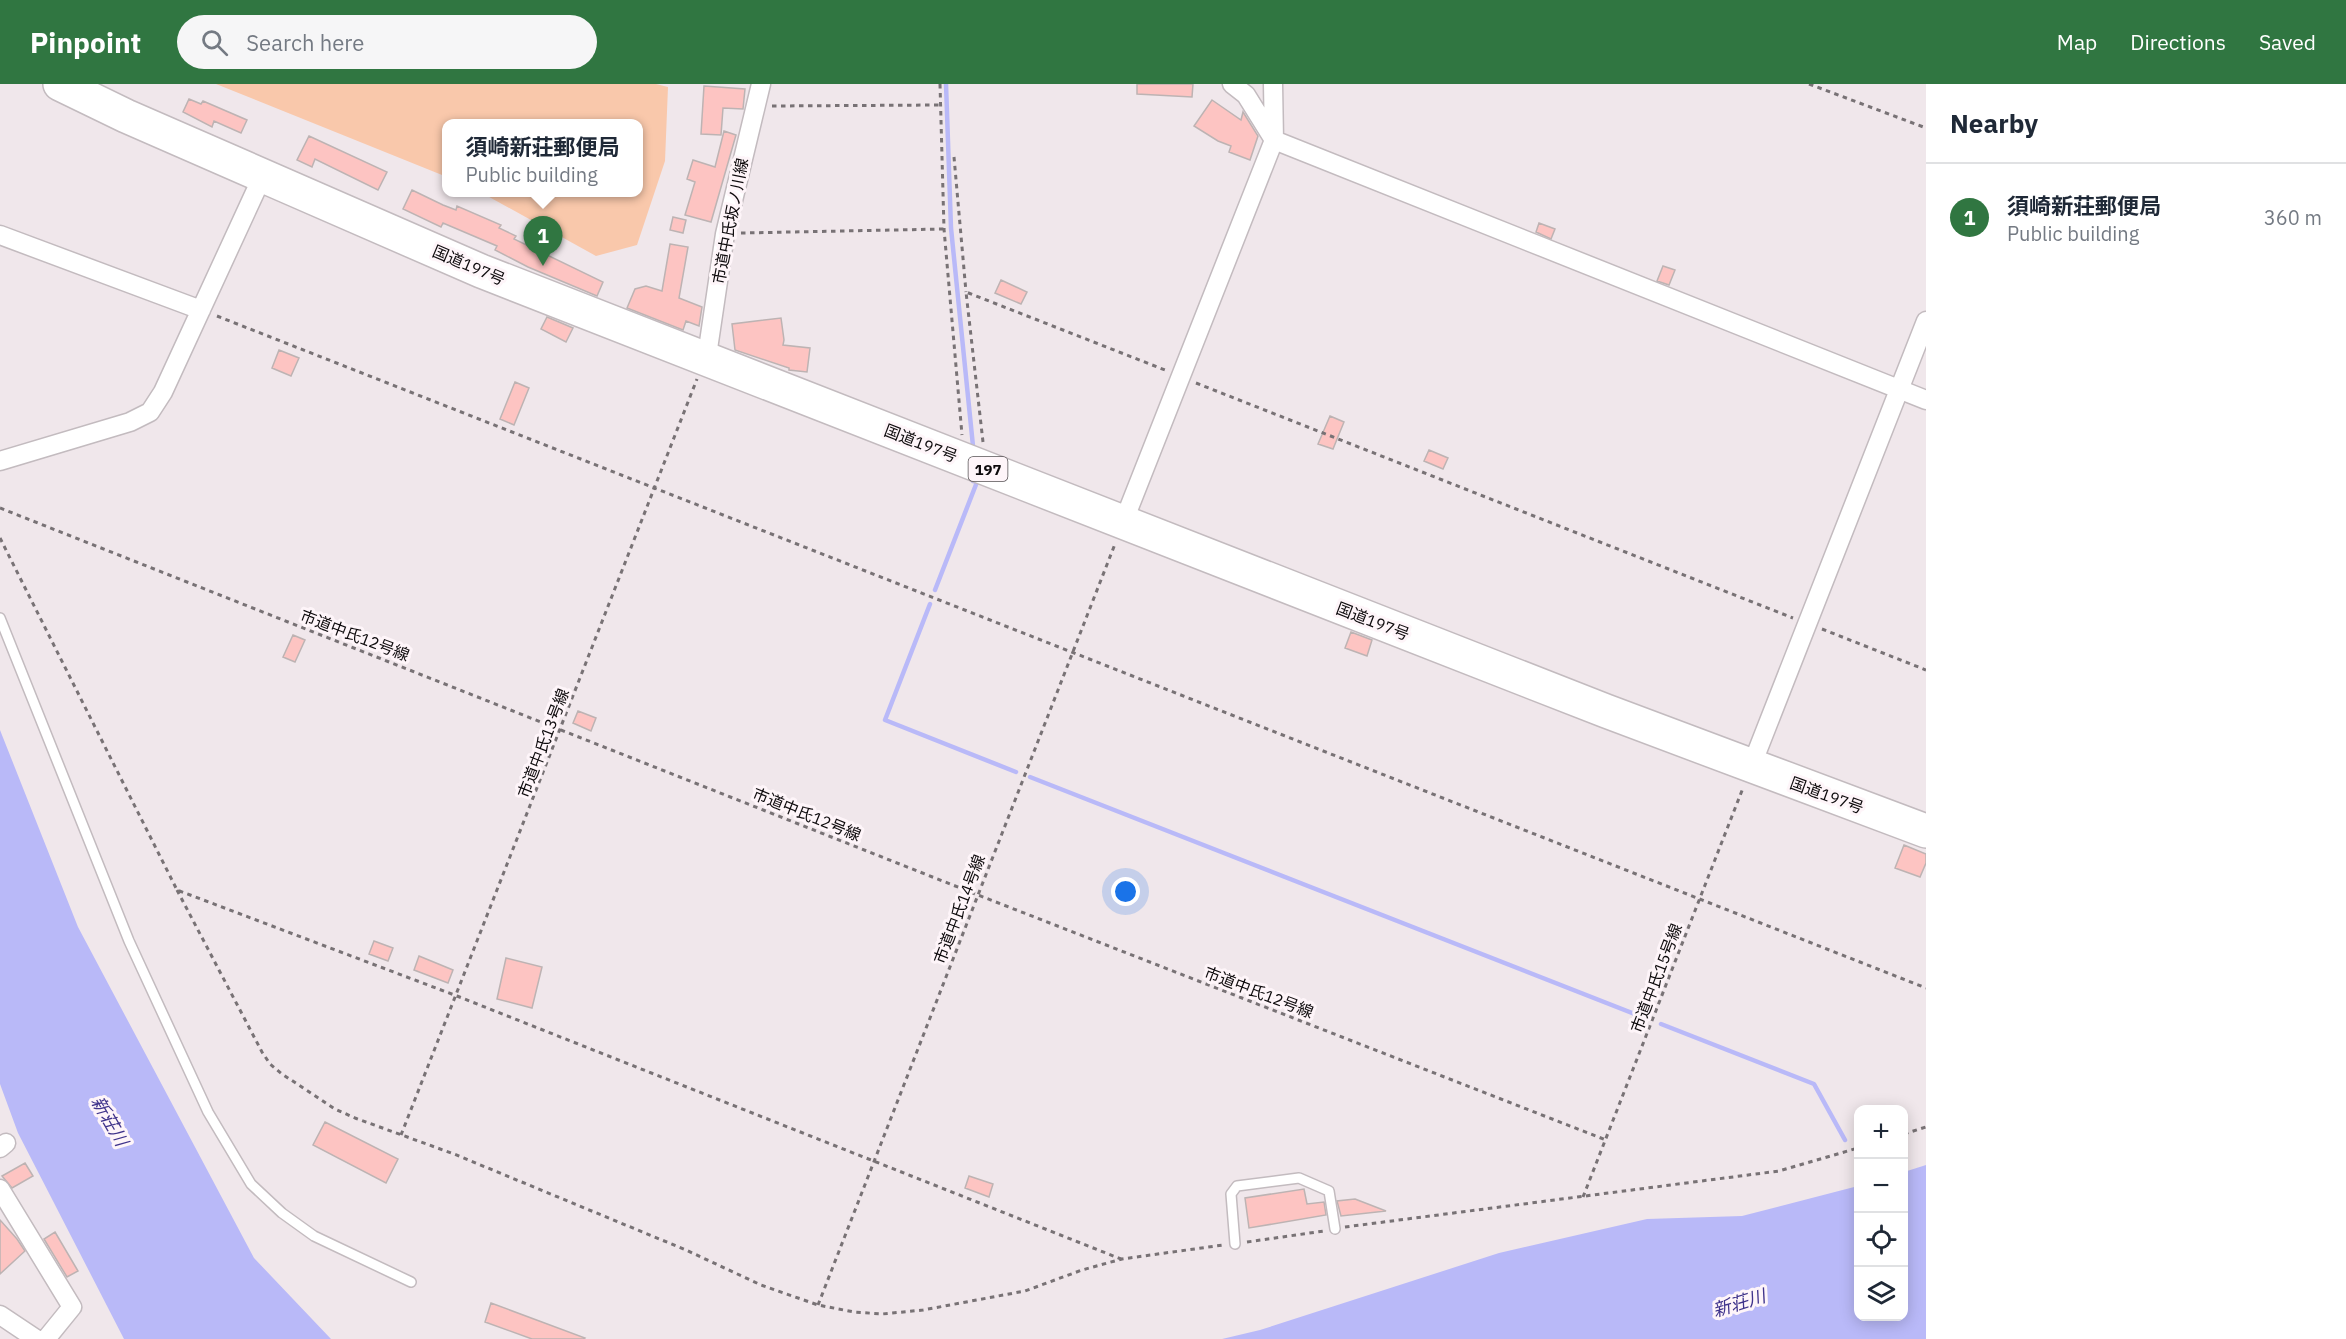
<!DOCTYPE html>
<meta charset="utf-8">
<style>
body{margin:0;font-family:"IBM Plex Sans","Noto Sans JP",sans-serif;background:#f6f6f7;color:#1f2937}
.controls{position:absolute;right:18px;bottom:18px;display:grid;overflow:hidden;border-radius:12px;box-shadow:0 3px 15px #0003}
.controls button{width:54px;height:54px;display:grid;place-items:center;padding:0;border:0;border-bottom:2px solid #e0e1e3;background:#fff;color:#1f2937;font:30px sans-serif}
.you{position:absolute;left:1126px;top:808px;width:21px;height:21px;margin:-15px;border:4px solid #fff;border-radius:50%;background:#1a73e8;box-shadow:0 0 0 9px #1a73e833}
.badge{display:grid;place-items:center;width:39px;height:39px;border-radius:50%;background:#307641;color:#fff;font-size:20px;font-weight:700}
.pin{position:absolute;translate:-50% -50px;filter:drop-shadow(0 2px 3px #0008)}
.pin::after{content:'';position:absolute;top:32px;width:21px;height:18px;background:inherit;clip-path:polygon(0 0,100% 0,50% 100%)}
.popup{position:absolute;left:442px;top:35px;width:201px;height:78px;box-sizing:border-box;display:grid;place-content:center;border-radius:12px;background:#fff;filter:drop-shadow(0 2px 4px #0005);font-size:20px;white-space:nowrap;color:#747a83}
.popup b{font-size:22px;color:#1f2937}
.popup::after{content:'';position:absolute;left:50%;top:100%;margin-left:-12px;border:12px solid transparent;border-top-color:#fff}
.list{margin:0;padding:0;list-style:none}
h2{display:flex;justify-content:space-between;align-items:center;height:78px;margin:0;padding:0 24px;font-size:26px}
h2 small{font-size:20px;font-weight:400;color:#747a83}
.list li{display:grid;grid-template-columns:39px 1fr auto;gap:18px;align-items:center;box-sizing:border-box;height:108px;padding:0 24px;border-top:2px solid #e0e1e3}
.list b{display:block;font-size:22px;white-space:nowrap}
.list p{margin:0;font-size:20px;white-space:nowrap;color:#747a83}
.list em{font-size:20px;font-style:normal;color:#747a83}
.icon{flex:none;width:33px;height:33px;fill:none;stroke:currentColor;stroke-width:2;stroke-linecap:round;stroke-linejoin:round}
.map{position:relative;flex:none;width:1926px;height:1255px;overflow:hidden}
header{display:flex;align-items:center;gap:36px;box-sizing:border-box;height:84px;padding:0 30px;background:#307641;color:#fff}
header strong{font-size:28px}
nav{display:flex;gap:33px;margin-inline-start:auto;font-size:21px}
.search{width:420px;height:54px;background:#f6f6f7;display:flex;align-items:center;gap:15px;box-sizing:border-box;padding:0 21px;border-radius:33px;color:#747a83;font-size:22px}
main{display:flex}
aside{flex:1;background:#fff}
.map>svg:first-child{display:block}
.green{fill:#f9c8ab}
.water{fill:#b9b9f8}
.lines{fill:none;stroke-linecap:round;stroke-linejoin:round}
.stream{stroke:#b9b9f8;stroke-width:4.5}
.building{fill:#fdc4c2;stroke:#bdb3b3;stroke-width:1.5}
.lane-casing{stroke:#c3bbbf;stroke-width:12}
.street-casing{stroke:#c3bbbf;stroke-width:21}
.highway-casing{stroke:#c3bbbf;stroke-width:36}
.path{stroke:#787275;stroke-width:3;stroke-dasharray:4.5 4.5;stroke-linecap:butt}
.lane{stroke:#fff;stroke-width:9}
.street{stroke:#fff;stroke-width:18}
.highway{stroke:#fff;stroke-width:33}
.labels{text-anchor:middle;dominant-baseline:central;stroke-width:6;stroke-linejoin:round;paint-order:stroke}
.shield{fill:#fef5f9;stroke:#555053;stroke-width:1.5}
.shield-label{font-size:15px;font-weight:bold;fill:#0d0a0c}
.street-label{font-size:16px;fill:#0d0a0c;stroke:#fef5f9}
.water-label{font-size:18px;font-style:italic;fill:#3f338b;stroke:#fef5f9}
</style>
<header>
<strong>Pinpoint</strong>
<div class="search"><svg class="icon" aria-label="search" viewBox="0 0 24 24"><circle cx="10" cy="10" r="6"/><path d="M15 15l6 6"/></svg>Search here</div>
<nav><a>Map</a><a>Directions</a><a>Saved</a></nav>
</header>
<main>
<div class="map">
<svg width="1926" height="1255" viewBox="0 0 1926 1255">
<rect width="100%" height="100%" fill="#f0e7eb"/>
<!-- green -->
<path class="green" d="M216,0H656L668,3L665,77L637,161L596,172L482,109L639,108V39H447V93Z"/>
<!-- water -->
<path class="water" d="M0,646L78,843L254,1174L331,1255H124L18,1049L0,1000Z
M1926,1081V1255H1222L1260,1246L1499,1169L1647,1135L1742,1132L1858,1102V1232H1904V1088Z"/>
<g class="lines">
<!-- stream -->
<path class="stream" d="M946,0L951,144L973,362
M935,506L977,398L973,397
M930,520L885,636L1016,688
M1030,693L1645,934
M1661,940L1814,1000L1845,1056"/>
</g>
<!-- building -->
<path class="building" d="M1137,0H1193L1192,13L1137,10Z
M704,2L745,5L743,25L723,24L721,51L701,50Z
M189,15L201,20L203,17L247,36L241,49L214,37L212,43L183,28Z
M1212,16L1241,36L1243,28L1258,52L1250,76L1229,68L1231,62L1218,57L1194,42Z
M724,47L736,51L711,138L685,131L695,98L687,95L693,76L715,83Z
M309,52L387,88L378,106L315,75L312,83L297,76Z
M412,106L443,121L456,126L457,122L501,141L499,144L516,152L514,155L603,198L597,212L528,183L495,166L497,162L443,139L441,143L403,125Z
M673,133L686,136L683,149L670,146Z
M1539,139L1555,145L1551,155L1536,148Z
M670,160L688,163L679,214L702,223L699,242L686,237L683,246L627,224L635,205L646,202L662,207Z
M1663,182L1675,186L1669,201L1657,197Z
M1001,196L1027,208L1021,220L995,209Z
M547,233L573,244L566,258L541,245Z
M781,234L784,256L783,261L810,264L807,288L789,286V284L735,266L732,240Z
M279,266L299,274L291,292L272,284Z
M515,298L529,304L514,341L500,335Z
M1330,332L1344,338L1333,365L1318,360Z
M1429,366L1448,374L1443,385L1424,377Z
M1351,548L1372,556L1367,572L1345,564Z
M293,551L305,556L295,578L283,573Z
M578,627L596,634L591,647L573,639Z
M1904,761L1926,770V779L1920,793L1895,784Z
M374,857L393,864L388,877L369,870Z
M419,872L453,886L448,899L414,886Z
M506,874L542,883L532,924L497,915Z
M325,1038L398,1075L386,1099L313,1061Z
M25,1079L33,1092L12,1104L2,1092Z
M969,1092L993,1100L989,1113L965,1104Z
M1304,1105L1307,1120L1324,1118L1326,1131L1249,1144L1245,1114Z
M1355,1115L1386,1127L1341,1132L1337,1117Z
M0,1136L17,1155L25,1167L0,1190Z
M55,1148L78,1187L67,1193L44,1155Z
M491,1219L585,1254L584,1255H532L485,1238Z"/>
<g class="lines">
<defs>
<path id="lane" d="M0,534L129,857L208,1028L251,1100L282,1129L314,1152L411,1198
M1235,1160L1231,1110L1237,1102L1299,1094L1329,1107L1335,1145"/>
<path id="street" d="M1232,0L1246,11L1274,56L1926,316
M0,151L201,226
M705,276L708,265L725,150L761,0
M0,377L130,338L150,328L163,308L263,91
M1123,439L1274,56L1273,0
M1751,683L1926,237
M0,1064L6,1059
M0,1105L72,1223L46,1255
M0,1231L36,1255"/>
<path id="highway" d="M60,0L126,32L481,187L1606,627L1926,747"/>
</defs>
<!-- lane casing -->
<use href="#lane" class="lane-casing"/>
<!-- street casing -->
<use href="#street" class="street-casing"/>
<!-- highway casing -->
<use href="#highway" class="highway-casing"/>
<!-- path -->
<path class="path" d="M940,0L944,145L962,351
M1809,0L1926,44
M772,22L939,21
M954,73L966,208
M741,149L944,145
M217,232L1926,904
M1196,299L1793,534
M983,358L966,208L1165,286
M0,424L978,811L1606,1056
M0,454L177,806L457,912L1121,1175
M1822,545L1926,586
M177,806L262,968L270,980L282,990L335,1025L355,1034L454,1070L686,1166L761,1201L818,1221L854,1228L882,1230L923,1226L1025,1207L1082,1186L1122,1175L1223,1161
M1904,1050L1926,1043
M401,1051L697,295
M1583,1113L1743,704
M1345,1143L1779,1087L1858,1064
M1247,1158L1324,1147
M818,1221L1115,460"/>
<!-- lane -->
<use href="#lane" class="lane"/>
<!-- street -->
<use href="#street" class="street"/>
<!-- highway -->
<use href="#highway" class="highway"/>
</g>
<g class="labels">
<!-- shield labels -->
<rect class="shield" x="968.5" y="373" width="39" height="24" rx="4.5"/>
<g class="shield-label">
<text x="988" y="385">197</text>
</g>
<!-- street labels -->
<g class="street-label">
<text transform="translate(730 137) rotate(-79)">市道中氏坂ノ川線</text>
<text transform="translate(469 181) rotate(23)">国道197号</text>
<text transform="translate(921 359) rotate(21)">国道197号</text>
<text transform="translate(1373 537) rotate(21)">国道197号</text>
<text transform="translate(355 551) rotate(21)">市道中氏12号線</text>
<text transform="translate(543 659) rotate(-69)">市道中氏13号線</text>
<text transform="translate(1827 711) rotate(20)">国道197号</text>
<text transform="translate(807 730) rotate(22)">市道中氏12号線</text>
<text transform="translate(959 825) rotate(-69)">市道中氏14号線</text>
<text transform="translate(1656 894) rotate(-69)">市道中氏15号線</text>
<text transform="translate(1259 908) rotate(21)">市道中氏12号線</text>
</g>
<!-- water labels -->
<g class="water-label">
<text transform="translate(110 1037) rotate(60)">新荘川</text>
<text transform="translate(1739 1219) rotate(-17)">新荘川</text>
</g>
</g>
</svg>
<div class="controls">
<button>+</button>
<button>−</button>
<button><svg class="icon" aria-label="locate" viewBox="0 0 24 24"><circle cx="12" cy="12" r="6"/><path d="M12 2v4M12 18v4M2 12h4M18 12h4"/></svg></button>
<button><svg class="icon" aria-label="layers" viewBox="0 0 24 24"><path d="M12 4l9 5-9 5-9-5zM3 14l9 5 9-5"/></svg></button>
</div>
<div class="you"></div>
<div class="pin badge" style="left:543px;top:182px">1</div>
<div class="popup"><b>須崎新荘郵便局</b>Public building</div>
</div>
<aside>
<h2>Nearby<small></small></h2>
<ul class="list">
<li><span class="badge">1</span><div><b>須崎新荘郵便局</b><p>Public building</p></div><em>360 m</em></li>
</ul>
</aside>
</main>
